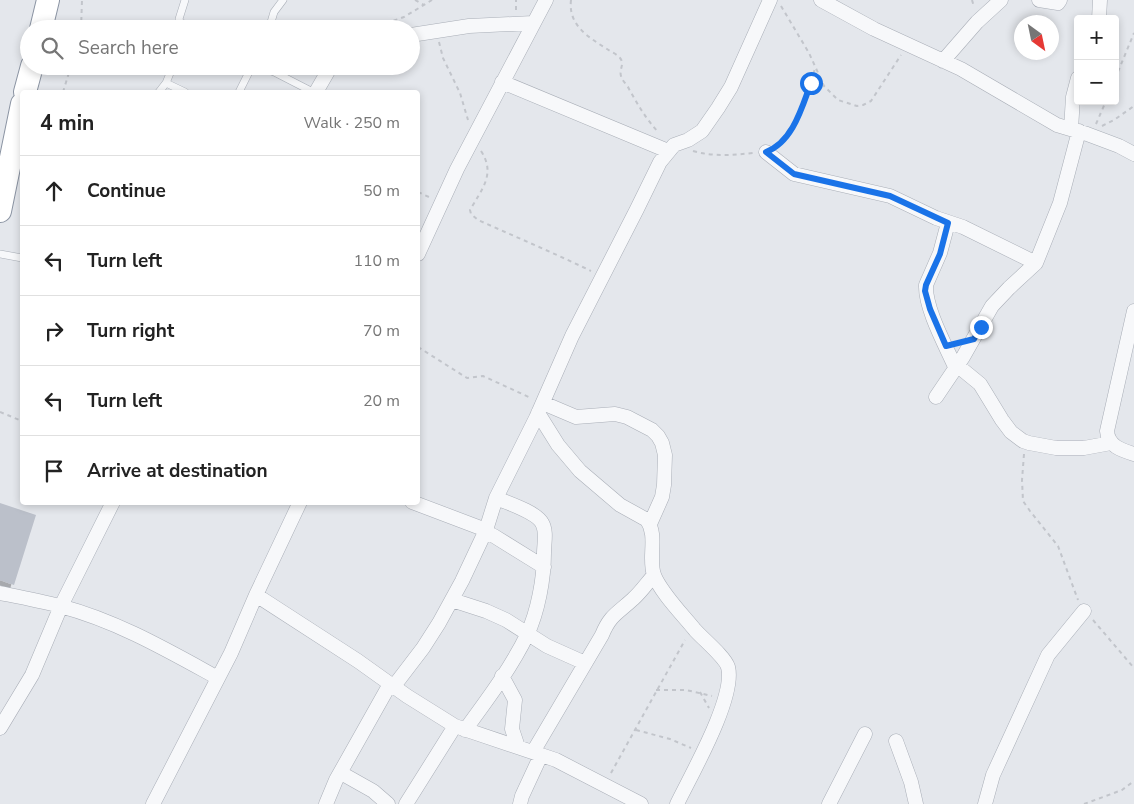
<!DOCTYPE html>
<meta charset="utf-8">
<style>
body{margin:0;font-family:"Nunito Sans",sans-serif;background:#f6f6f6;color:#222}
.controls{position:absolute;right:15px;top:15px;display:grid;overflow:hidden;border-radius:5px;box-shadow:0 2px 8px #0003}
.controls button{width:45px;height:45px;display:grid;place-items:center;padding:0;border:0;border-bottom:1px solid #e0e0e0;background:#fff;color:#222;font:25px sans-serif}
.compass{position:absolute;left:1014px;top:15px;width:45px;height:45px;border-radius:50%;background:#fff;box-shadow:0 2px 8px #0003;rotate:147deg}
.stop{position:absolute;width:15px;height:15px;margin:-11px;border:4px solid #1a73e8;border-radius:50%;background:#fff}
.stop.end{background:#1a73e8;border-color:#fff;box-shadow:0 1px 5px #0008}
.list{margin:0;padding:0;list-style:none}
h2{display:flex;justify-content:space-between;align-items:center;height:65px;margin:0;padding:0 20px;font-size:21px}
h2 small{font-size:16px;font-weight:400;color:#767676}
.list li{display:grid;grid-template-columns:32px 1fr auto;gap:15px;align-items:center;box-sizing:border-box;height:70px;padding:0 20px;border-top:1px solid #e0e0e0}
.list b{display:block;font-size:19px;white-space:nowrap}
.list em{font-size:16px;font-style:normal;color:#767676}
.icon{flex:none;width:28px;height:28px;fill:none;stroke:currentColor;stroke-width:2;stroke-linecap:round;stroke-linejoin:round}
.map{position:relative;flex:none;width:1134px;height:804px;overflow:hidden}
.search{position:absolute;background:#fff;box-shadow:0 2px 8px #0003;left:20px;top:20px;width:400px;height:55px;display:flex;align-items:center;gap:12px;box-sizing:border-box;padding:0 18px;border-radius:28px;color:#767676;font-size:19px}
.panel{position:absolute;background:#fff;box-shadow:0 2px 8px #0003;left:20px;top:90px;width:400px;height:415px;border-radius:5px}
.map>svg:first-child{display:block}
.building{fill:#bbc0ca;filter:url(#shadow)}
.lines{fill:none;stroke-linecap:round;stroke-linejoin:round}
.service-casing{stroke:#a9aeb7;stroke-width:8}
.minor-casing{stroke:#a9aeb7;stroke-width:15}
.trunk-casing{stroke:#8b94a3;stroke-width:24}
.path{stroke:#c2c5cb;stroke-width:2;stroke-dasharray:4 4;stroke-linecap:butt}
.service{stroke:#f7f8fa;stroke-width:7}
.minor{stroke:#f7f8fa;stroke-width:14}
.trunk{stroke:#fff;stroke-width:22}
.route{stroke:#1a73e8;stroke-width:6}
</style>
<div class="map">
<svg width="1134" height="804" viewBox="0 0 1134 804">
<defs>
<filter id="shadow"><feDropShadow dx="-4" dy="4" stdDeviation="0" flood-color="#0004"/></filter>
</defs>
<rect width="100%" height="100%" fill="#e4e7ec"/>
<!-- building -->
<path class="building" d="M0,503L36,515L14,585L0,580Z"/>
<g class="lines">
<defs>
<path id="service" d="M179,21L191,29
M179,29V19L185,0
M269,29L274,12L283,0
M256,66L274,72L313,92
M166,83L185,92
M159,92L166,83L173,66
M239,92L250,70L254,66
M0,254L22,258"/>
<path id="minor" d="M821,0L874,29L961,69L1057,125L1087,134L1119,146L1134,154
M1039,0L1058,3L1060,0
M1099,19L1100,0
M411,35L469,26L533,23
M943,61L977,22L1001,0
M502,82L668,151
M316,92L331,66
M1071,129L1073,97L1078,78
M766,152L794,174L890,196L936,218L963,227L1036,263
M948,223L940,253L926,285C925,309 946,346 956,369
M418,254L457,169L546,0
M1134,311L1107,431C1108,446 1121,450 1134,454
M958,366L980,384L1002,420L1011,432L1023,441L1029,443L1056,448H1084L1111,443
M936,397L963,357L992,306L1009,288L1036,263L1060,203L1079,131
M543,403L576,417L615,414L627,417L652,430L658,436L662,443L665,455L664,485L662,497L650,524
M538,413L558,445L580,471L620,505L647,520C658,536 648,558 654,575C661,593 683,615 695,630C703,639 725,657 728,667C736,697 691,775 677,804
M412,502L486,530
M485,532L494,536L544,567
M0,593C20,597 41,601 60,606C117,621 167,650 218,678
M256,595L358,661L407,696L455,726L556,760L641,804
M452,600L486,611L506,620L547,646L585,663
M502,676L515,700L512,729L518,747
M394,686L423,648L439,623L462,581L486,530L496,498L536,418L572,336L637,209L660,162L674,145L688,140L702,131L718,108L731,87L770,0
M0,728L32,675L61,606L113,502
M465,730C487,700 511,668 527,635C538,611 544,579 544,553C544,544 547,531 542,523C536,512 508,503 496,498
M896,741L911,782L916,804
M533,752L602,635C610,615 618,613 633,599C641,592 647,583 654,575
M341,773L373,791L388,804
M153,804L231,653L256,595L300,502
M326,804L336,780L390,684
M406,804L455,726
M520,804L522,796L541,755
M829,804L865,734
M985,804L993,775L1048,655L1084,611"/>
<path id="trunk" d="M41,29L48,0
M25,92L32,66
M0,211L22,104"/>
</defs>
<!-- service casing -->
<use href="#service" class="service-casing"/>
<!-- minor casing -->
<use href="#minor" class="minor-casing"/>
<!-- trunk casing -->
<use href="#trunk" class="trunk-casing"/>
<!-- path -->
<path class="path" d="M415,0L424,5
M571,0C568,25 588,37 607,49C611,52 617,54 620,58C625,64 619,69 621,76C622,81 627,84 629,89C638,105 646,119 659,133
M972,0L974,7
M781,6L809,53L824,86L838,100L857,106L863,105L871,101L901,55
M516,10V0
M81,29L82,0
M371,29L404,17L432,0
M439,42L443,58L460,93L468,120
M1115,79L1134,33
M63,92L71,66
M1096,124L1106,101
M1102,126L1114,120L1134,106
M778,145L797,118L815,69
M481,151C496,174 482,189 470,210L471,214L478,220C516,237 554,253 591,271
M693,151C714,157 732,155 753,153
M418,192L429,197
M418,347L467,378L483,376L531,398
M0,412L22,421
M1024,454L1022,480L1023,501L1030,511L1058,546L1078,600
M1093,620L1134,668
M656,690H686L712,696
M700,692L709,708
M636,730L670,739L691,748
M611,773L685,640
M1084,804L1122,790L1134,781"/>
<!-- service -->
<use href="#service" class="service"/>
<!-- minor -->
<use href="#minor" class="minor"/>
<!-- trunk -->
<use href="#trunk" class="trunk"/>
</g>
<g class="lines">
<!-- route -->
<path class="route" d="M811,83C802,107 793,142 766,152L794,174L890,196L948,223L940,254L926,285L925,291L930,309L946,346L974,339L981,327"/>
</g>
</svg>
<div class="controls">
<button>+</button>
<button>−</button>
</div>
<svg class="compass" viewBox="-18 -18 36 36"><path d="M0-13l5 13h-10z" fill="#e53935"/><path d="M0 13l5-13h-10z" fill="#767676"/></svg>
<div class="stop" style="left:811px;top:83px"></div>
<div class="stop end" style="left:981px;top:327px"></div>
<div class="search"><svg class="icon" aria-label="search" viewBox="0 0 24 24"><circle cx="10" cy="10" r="6"/><path d="M15 15l6 6"/></svg>Search here</div>
<section class="panel">
<h2>4 min<small>Walk · 250 m</small></h2>
<ul class="list">
<li><svg class="icon" aria-label="ahead" viewBox="0 0 24 24"><path d="M12 20V5M6 11l6-6 6 6"/></svg><div><b>Continue</b></div><em>50 m</em></li>
<li><svg class="icon" aria-label="left" viewBox="0 0 24 24"><path d="M17 20v-9H6M10 6l-5 5 5 5"/></svg><div><b>Turn left</b></div><em>110 m</em></li>
<li><svg class="icon" aria-label="right" viewBox="0 0 24 24"><path d="M7 20v-9h11M14 6l5 5-5 5"/></svg><div><b>Turn right</b></div><em>70 m</em></li>
<li><svg class="icon" aria-label="left" viewBox="0 0 24 24"><path d="M17 20v-9H6M10 6l-5 5 5 5"/></svg><div><b>Turn left</b></div><em>20 m</em></li>
<li><svg class="icon" aria-label="arrive" viewBox="0 0 24 24"><path d="M6 21V4h12l-3 4 3 4H6"/></svg><div><b>Arrive at destination</b></div></li>
</ul>
</section>
</div>
